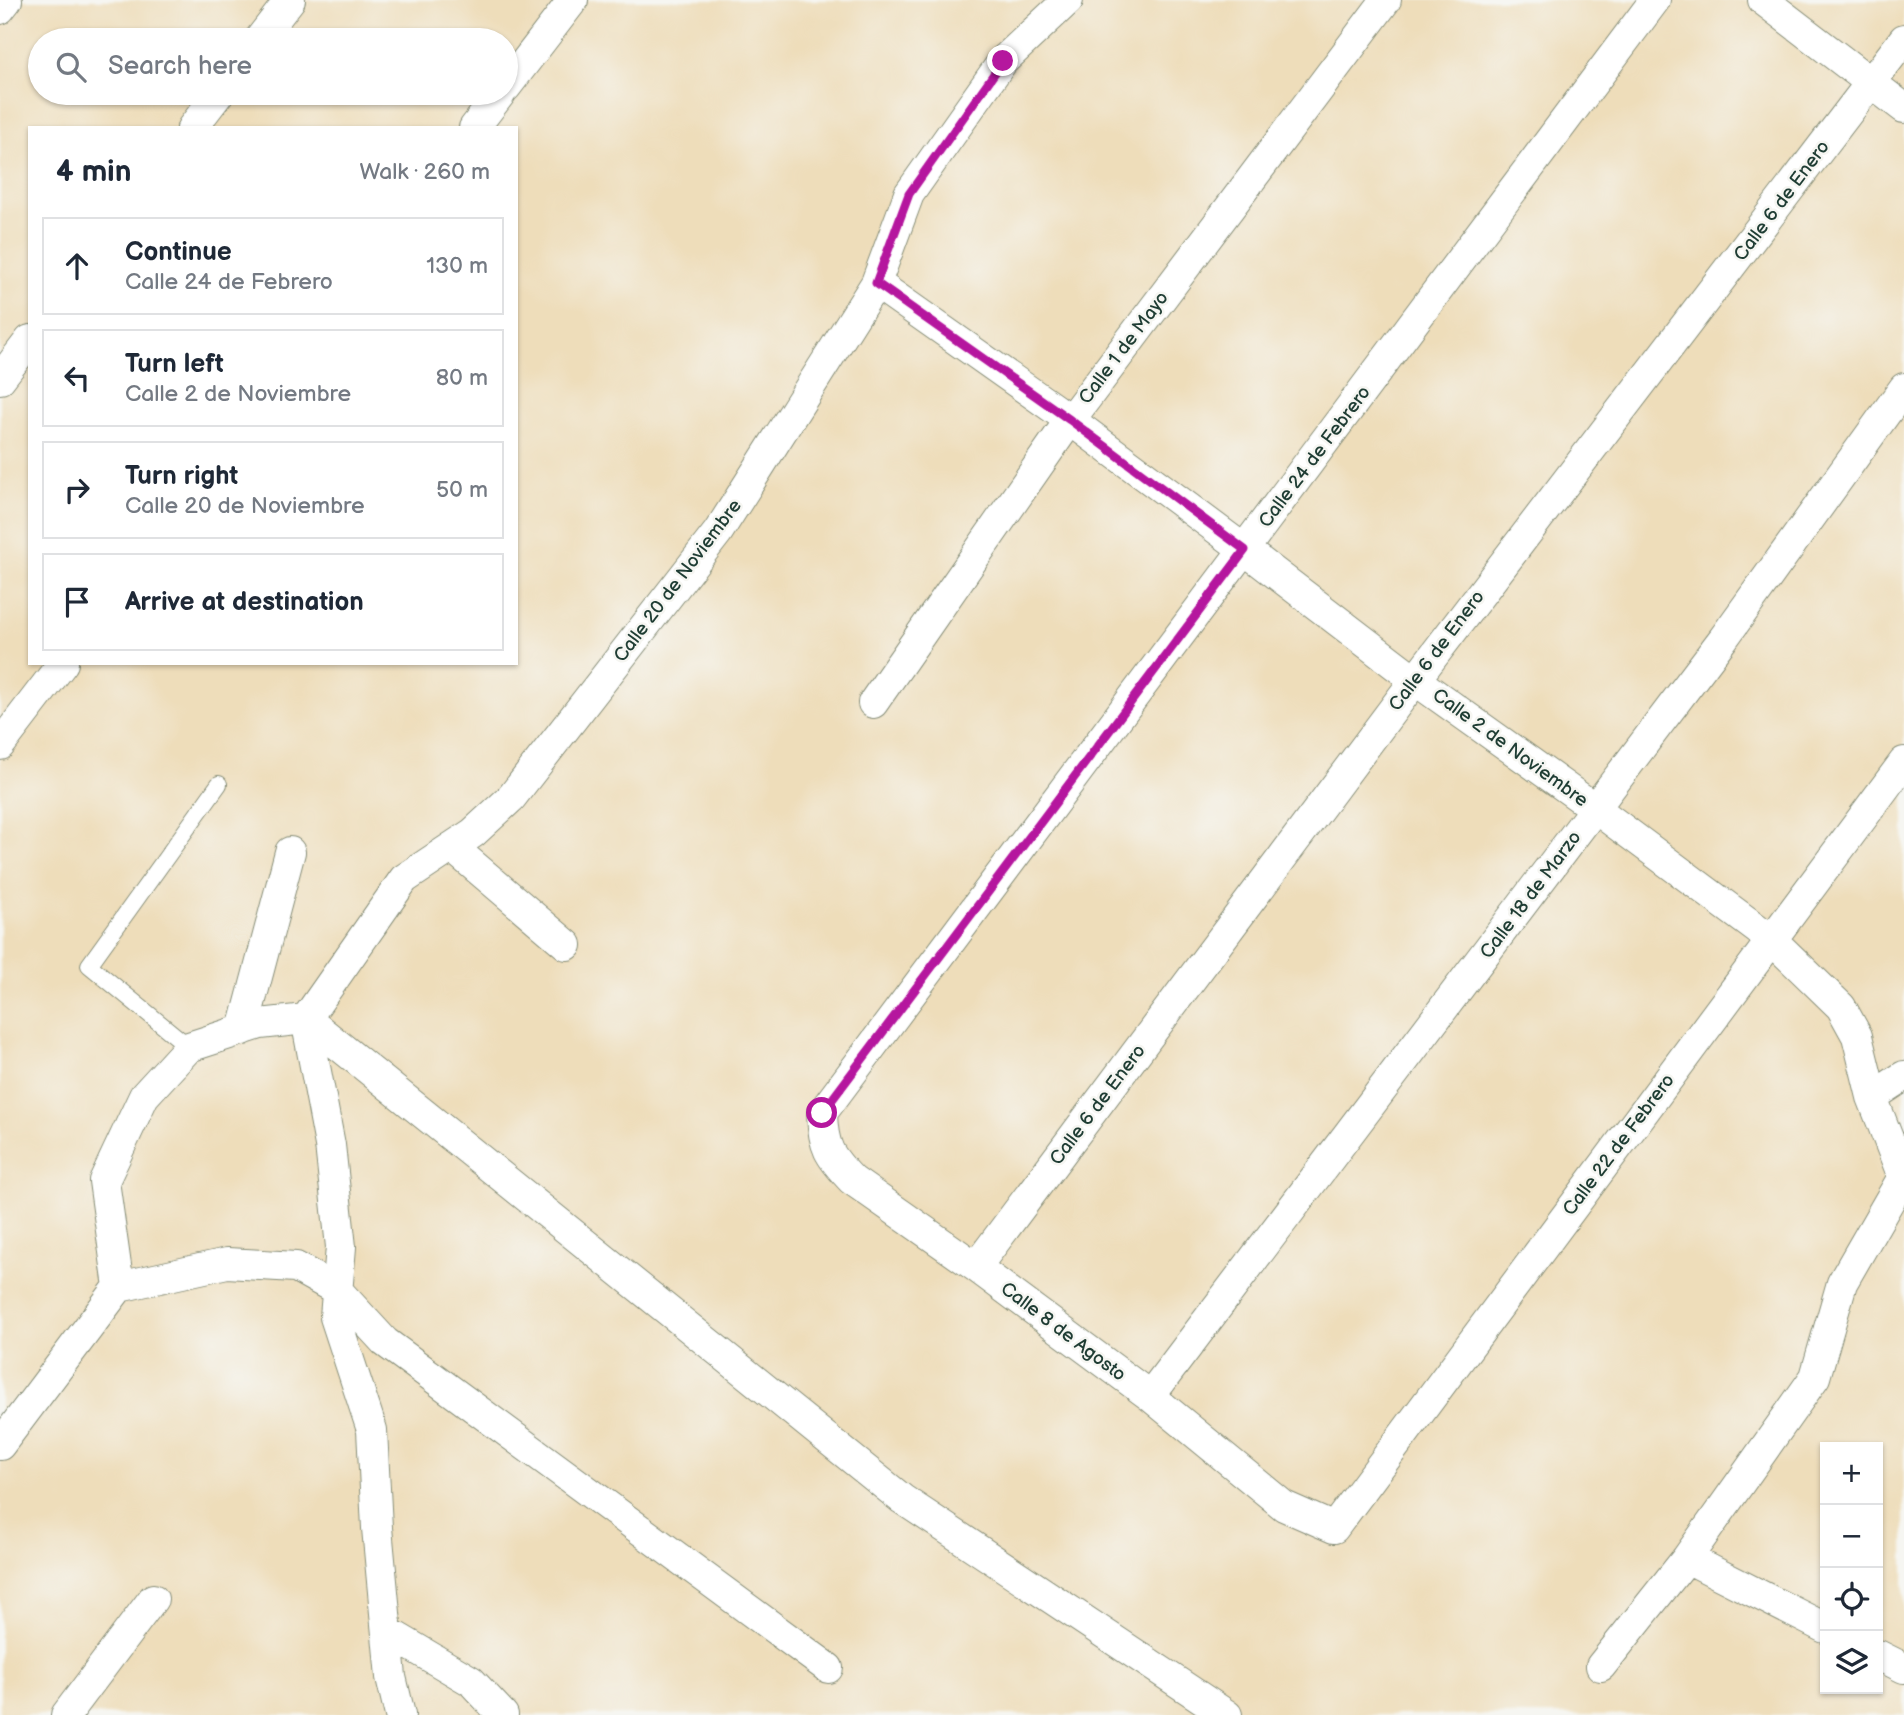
<!DOCTYPE html>
<meta charset="utf-8">
<style>
body{margin:0;font-family:"Balsamiq Sans",sans-serif;background:#f6f6f7;color:#1f2937}
.controls{position:absolute;right:21px;bottom:21px;display:grid;overflow:hidden;border-radius:0px;box-shadow:0 2px 5px #0004}
.controls button{width:63px;height:63px;display:grid;place-items:center;padding:0;border:0;border-bottom:2px solid #e0e1e3;background:#fff;color:#1f2937;font:35px sans-serif}
.stop{position:absolute;width:21px;height:21px;margin:-16px;border:5px solid #b5179e;border-radius:50%;background:#fff}
.stop.end{background:#b5179e;border-color:#fff;box-shadow:0 2px 7px #0008}
.list{margin:0;padding:0;list-style:none}
h2{display:flex;justify-content:space-between;align-items:center;height:91px;margin:0;padding:0 28px;font-size:30px}
h2 small{font-size:23px;font-weight:400;color:#747a83}
.list li{display:grid;grid-template-columns:46px 1fr auto;gap:21px;align-items:center;box-sizing:border-box;height:98px;margin:0 14px 14px;padding:0 14px;border:2px solid #e0e1e3;border-radius:0px}
.list b{display:block;font-size:26px;white-space:nowrap}
.list p{margin:0;font-size:23px;white-space:nowrap;color:#747a83}
.list em{font-size:23px;font-style:normal;color:#747a83}
.icon{flex:none;width:38px;height:38px;fill:none;stroke:currentColor;stroke-width:2;stroke-linecap:round;stroke-linejoin:round}
.map{position:relative;flex:none;width:1904px;height:1715px;overflow:hidden}
.search{position:absolute;background:#fff;box-shadow:0 2px 5px #0004;left:28px;top:28px;width:490px;height:77px;display:flex;align-items:center;gap:18px;box-sizing:border-box;padding:0 24px;border-radius:38px;color:#747a83;font-size:26px}
.panel{position:absolute;background:#fff;box-shadow:0 2px 5px #0004;left:28px;top:126px;width:490px;height:539px;border-radius:0px}
.map>svg:first-child{display:block}
.lines{fill:none;stroke-linecap:round;stroke-linejoin:round}
.service-casing{stroke:#868d77;stroke-width:18}
.minor-casing{stroke:#868d77;stroke-width:32}
.service{stroke:#fff;stroke-width:16}
.minor{stroke:#fff;stroke-width:30}
.route{stroke:#b5179e;stroke-width:9}
.labels{text-anchor:middle;dominant-baseline:central;stroke-width:5;stroke-linejoin:round;paint-order:stroke}
.street-label{font-size:19px;fill:#1f3d34;stroke:#f6f6f2}
</style>
<div class="map">
<svg width="1904" height="1715" viewBox="0 0 1904 1715">
<rect width="100%" height="100%" fill="#f6f6f2"/>
<filter id="ink" filterUnits="userSpaceOnUse"><feTurbulence type="fractalNoise" baseFrequency=".0143" numOctaves="2"/><feDisplacementMap in="SourceGraphic" scale="14" xChannelSelector="R" yChannelSelector="G"/><feConvolveMatrix kernelMatrix="1 2 1 2 8 2 1 2 1" color-interpolation-filters="sRGB"/></filter>
<filter id="wash" filterUnits="userSpaceOnUse"><feTurbulence type="fractalNoise" baseFrequency=".00686" numOctaves="4" result="noise"/><feDisplacementMap in="SourceGraphic" scale="28" xChannelSelector="R" yChannelSelector="G"/><feGaussianBlur stdDeviation="1.57" result="paint"/><feColorMatrix in="noise" values="0 0 0 0 0 0 0 0 0 0 0 0 0 0 0 0 0 1.4 0 .05"/><feComposite in="paint" operator="in"/></filter>
<g filter="url(#wash)">
<rect width="100%" height="100%" fill="#eeddba"/>
</g>
<g filter="url(#ink)">
<g class="lines">
<defs>
<path id="service" d="M189,1047L89,965L219,784"/>
<path id="minor" d="M1655,0L822,1113C823,1147 829,1156 852,1180L976,1267L1150,1396L1284,1506L1334,1528L1904,762
M1763,0L1904,108
M0,9L7,0
M259,40L290,0
M506,87L573,0
M192,128L219,93
M474,128L501,93
M876,283L1070,420L1245,550L1415,680L1596,809L1772,940L1841,1007L1857,1036L1872,1097L1903,1177
M0,379L30,340
M873,703L1070,420L1386,0
M0,745L63,663
M452,847L567,945
M306,1019L404,879L473,833L511,798L718,532L876,283L909,194L1003,61L1068,0
M306,1019L330,1145L341,1247L335,1317L372,1430L377,1528L391,1677L400,1715
M243,1030L290,852
M1872,1097L1904,1076
M976,1267L1415,680L1904,39
M119,1287L104,1181L144,1096L189,1047L260,1024L306,1019L902,1499L1227,1715
M119,1287L227,1263L296,1267L337,1290L385,1342L828,1668
M1150,1396L1723,639L1904,388
M0,1445L119,1287
M1687,1558L1815,1377L1842,1283L1903,1177
M388,1632L471,1681L503,1715
M1878,1655L1904,1668
M1601,1666L1687,1558L1825,1628
M66,1715L153,1599"/>
</defs>
<!-- service casing -->
<use href="#service" class="service-casing"/>
<!-- minor casing -->
<use href="#minor" class="minor-casing"/>
<!-- service -->
<use href="#service" class="service"/>
<!-- minor -->
<use href="#minor" class="minor"/>
</g>
</g>
<g class="lines" filter="url(#ink)">
<!-- route -->
<path class="route" d="M822,1113L1245,550L1070,420L876,283L909,194L1003,61"/>
</g>
<g class="labels">
<!-- street labels -->
<g class="street-label">
<text transform="translate(1782 201) rotate(-53)">Calle 6 de Enero</text>
<text transform="translate(1124 348) rotate(-53)">Calle 1 de Mayo</text>
<text transform="translate(1315 457) rotate(-53)">Calle 24 de Febrero</text>
<text transform="translate(678 581) rotate(-53)">Calle 20 de Noviembre</text>
<text transform="translate(1437 651) rotate(-53)">Calle 6 de Enero</text>
<text transform="translate(1510 748) rotate(36)">Calle 2 de Noviembre</text>
<text transform="translate(1531 895) rotate(-53)">Calle 18 de Marzo</text>
<text transform="translate(1098 1105) rotate(-53)">Calle 6 de Enero</text>
<text transform="translate(1619 1145) rotate(-53)">Calle 22 de Febrero</text>
<text transform="translate(1063 1332) rotate(37)">Calle 8 de Agosto</text>
</g>
</g>
</svg>
<div class="controls">
<button>+</button>
<button>−</button>
<button><svg class="icon" aria-label="locate" viewBox="0 0 24 24"><circle cx="12" cy="12" r="6"/><path d="M12 2v4M12 18v4M2 12h4M18 12h4"/></svg></button>
<button><svg class="icon" aria-label="layers" viewBox="0 0 24 24"><path d="M12 4l9 5-9 5-9-5zM3 14l9 5 9-5"/></svg></button>
</div>
<div class="stop" style="left:822px;top:1113px"></div>
<div class="stop end" style="left:1003px;top:61px"></div>
<div class="search"><svg class="icon" aria-label="search" viewBox="0 0 24 24"><circle cx="10" cy="10" r="6"/><path d="M15 15l6 6"/></svg>Search here</div>
<section class="panel">
<h2>4 min<small>Walk · 260 m</small></h2>
<ul class="list">
<li><svg class="icon" aria-label="ahead" viewBox="0 0 24 24"><path d="M12 20V5M6 11l6-6 6 6"/></svg><div><b>Continue</b><p>Calle 24 de Febrero</p></div><em>130 m</em></li>
<li><svg class="icon" aria-label="left" viewBox="0 0 24 24"><path d="M17 20v-9H6M10 6l-5 5 5 5"/></svg><div><b>Turn left</b><p>Calle 2 de Noviembre</p></div><em>80 m</em></li>
<li><svg class="icon" aria-label="right" viewBox="0 0 24 24"><path d="M7 20v-9h11M14 6l5 5-5 5"/></svg><div><b>Turn right</b><p>Calle 20 de Noviembre</p></div><em>50 m</em></li>
<li><svg class="icon" aria-label="arrive" viewBox="0 0 24 24"><path d="M6 21V4h12l-3 4 3 4H6"/></svg><div><b>Arrive at destination</b></div></li>
</ul>
</section>
</div>
